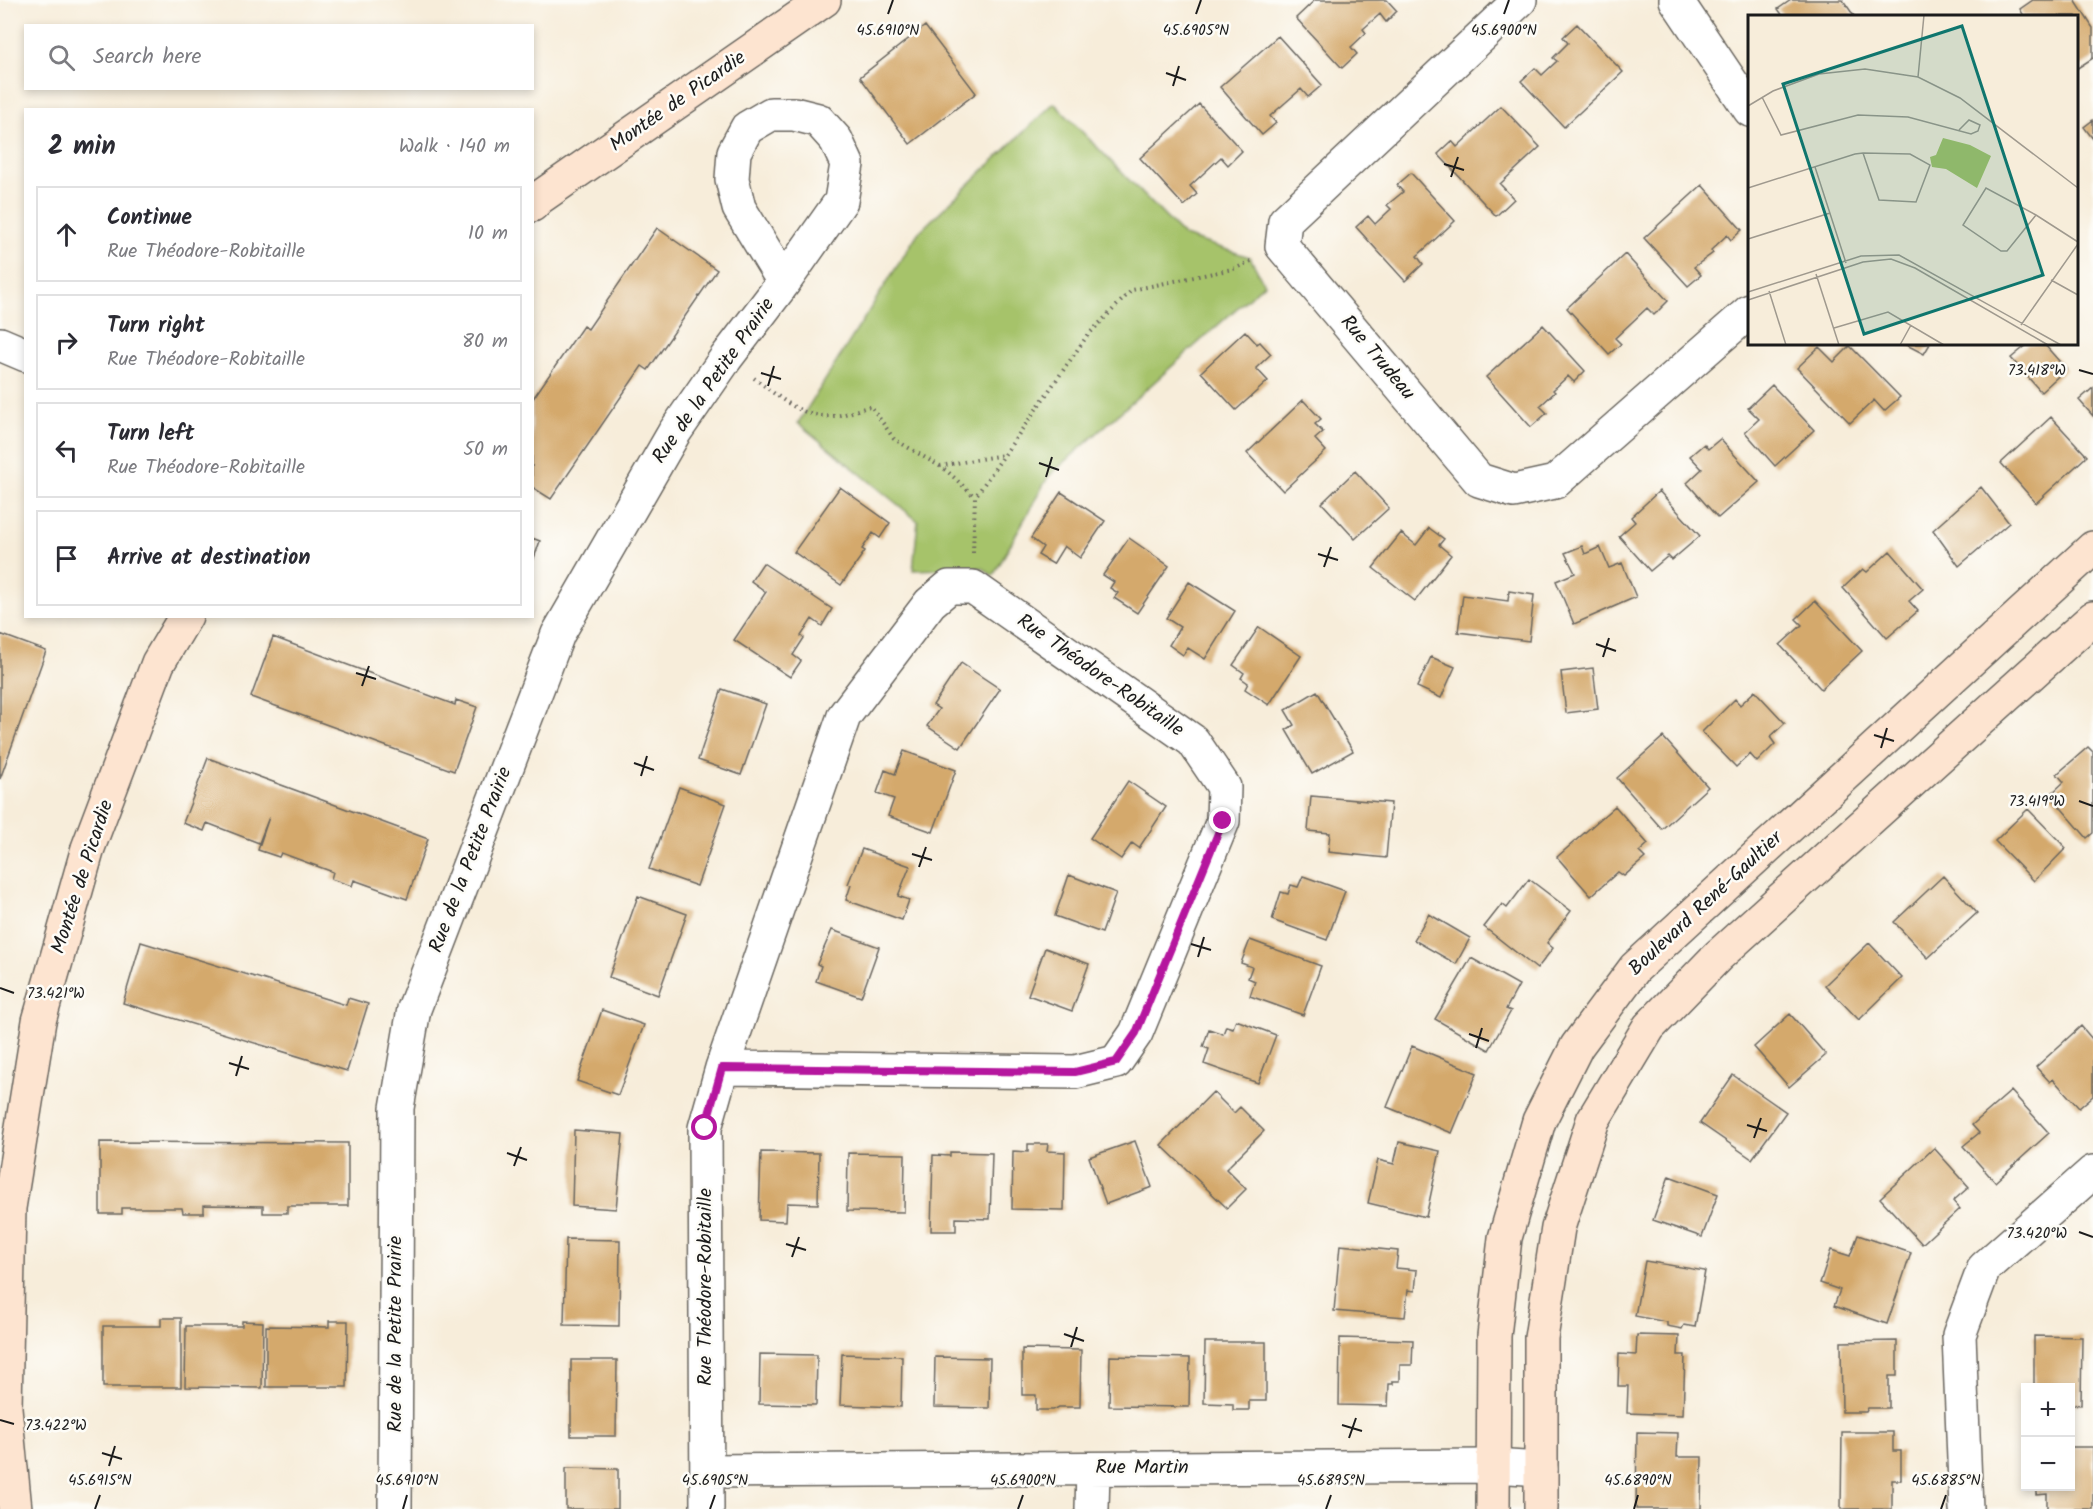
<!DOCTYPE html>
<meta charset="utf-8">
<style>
body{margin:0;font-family:Kalam,sans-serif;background:#f2f2f3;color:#2b2b33}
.controls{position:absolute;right:18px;bottom:18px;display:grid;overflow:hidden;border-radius:0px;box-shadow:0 3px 9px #0003}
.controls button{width:54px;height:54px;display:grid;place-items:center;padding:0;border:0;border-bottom:2px solid #e1e1e2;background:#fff;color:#2b2b33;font:30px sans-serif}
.stop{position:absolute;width:18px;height:18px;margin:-14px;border:4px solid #b5179e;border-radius:50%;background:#fff}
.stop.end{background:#b5179e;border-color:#fff;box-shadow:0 2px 6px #0008}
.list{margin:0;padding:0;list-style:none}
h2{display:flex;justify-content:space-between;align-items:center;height:78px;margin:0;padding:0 24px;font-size:26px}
h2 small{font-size:20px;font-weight:400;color:#7c7c81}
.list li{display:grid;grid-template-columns:39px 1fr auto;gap:18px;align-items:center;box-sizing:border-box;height:96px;margin:0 12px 12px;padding:0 12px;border:2px solid #e1e1e2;border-radius:0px}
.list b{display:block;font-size:22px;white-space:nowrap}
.list p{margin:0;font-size:20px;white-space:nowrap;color:#7c7c81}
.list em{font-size:20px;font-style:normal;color:#7c7c81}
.icon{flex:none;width:33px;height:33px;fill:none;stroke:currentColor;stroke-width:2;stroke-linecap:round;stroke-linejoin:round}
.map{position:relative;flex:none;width:2093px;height:1509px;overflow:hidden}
.search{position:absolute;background:#fff;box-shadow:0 3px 9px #0003;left:24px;top:24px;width:510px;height:66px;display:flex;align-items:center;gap:15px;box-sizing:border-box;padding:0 21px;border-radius:0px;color:#7c7c81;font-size:22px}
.panel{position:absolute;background:#fff;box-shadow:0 3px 9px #0003;left:24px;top:108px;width:510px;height:510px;border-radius:0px}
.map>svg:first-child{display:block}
.green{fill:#a6c36b;stroke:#617044;stroke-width:1.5}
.building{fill:#d4a96c}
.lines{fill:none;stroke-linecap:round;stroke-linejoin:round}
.street-casing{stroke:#69655e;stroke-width:36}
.secondary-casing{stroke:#69655e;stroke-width:36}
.path{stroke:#69655e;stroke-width:4;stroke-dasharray:1.5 4.5;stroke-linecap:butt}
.street{stroke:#fff;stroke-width:33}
.secondary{stroke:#fde4d0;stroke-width:33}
.route{stroke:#b5179e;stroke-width:8}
.ticks{fill:none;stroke:#1c1c1c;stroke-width:2}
.labels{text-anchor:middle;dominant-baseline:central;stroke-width:5;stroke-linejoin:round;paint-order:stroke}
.street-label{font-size:20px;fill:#1c1c1c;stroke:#fdfcf7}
.inset-road{fill:none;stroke:#9f998e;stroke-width:1.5}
.view{fill:#0f766e;fill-opacity:0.15;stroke:#0f766e;stroke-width:3}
.inset-edge{fill:none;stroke:#1c1c1c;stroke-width:3}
.ticks-label{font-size:15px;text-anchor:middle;fill:#1c1c1c;stroke:#fdfcf7;stroke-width:5;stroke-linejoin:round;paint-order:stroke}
</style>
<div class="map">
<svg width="2093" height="1509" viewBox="0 0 2093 1509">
<rect width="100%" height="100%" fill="#fdfcf7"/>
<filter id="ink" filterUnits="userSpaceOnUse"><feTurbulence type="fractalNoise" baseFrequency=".0167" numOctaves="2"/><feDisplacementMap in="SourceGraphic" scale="12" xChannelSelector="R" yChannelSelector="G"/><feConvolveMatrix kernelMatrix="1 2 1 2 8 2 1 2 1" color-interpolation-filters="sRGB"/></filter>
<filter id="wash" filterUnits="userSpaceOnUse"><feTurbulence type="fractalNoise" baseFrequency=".008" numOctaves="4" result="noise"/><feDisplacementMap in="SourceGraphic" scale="24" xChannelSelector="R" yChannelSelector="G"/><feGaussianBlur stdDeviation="1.35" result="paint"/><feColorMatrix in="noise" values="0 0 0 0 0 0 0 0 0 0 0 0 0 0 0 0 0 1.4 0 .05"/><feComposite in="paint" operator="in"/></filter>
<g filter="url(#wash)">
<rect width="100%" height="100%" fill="#f7edda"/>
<!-- green -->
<path class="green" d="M1054,103L1184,236L1250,257L1264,284L1048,477L993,576L983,568L913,570L918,521L798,423L918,233Z"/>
<g id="blocks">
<!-- building -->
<path class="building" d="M1315,0H1387L1397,11L1386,22L1380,14L1363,29L1366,33L1351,47L1357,54L1342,68L1296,18Z
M1791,0H1843L1854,16H1783L1778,9Z
M2033,0H2075L2093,28V58L2076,69V16H2024L2020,9Z
M1577,24L1623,72L1564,127L1521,81L1535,68L1542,75L1557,61L1553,58L1568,43L1563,37Z
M925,26L976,93L910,144L860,77Z
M1278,36L1322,85L1308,97L1301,89L1270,116L1276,123L1262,135L1220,87Z
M1199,104L1242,151L1228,165L1221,157L1190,186L1197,194L1184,206L1140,158Z
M1501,106L1540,147L1500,184L1514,199L1496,216L1438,154L1452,141L1457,147Z
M2093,120V139L2084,127Z
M1411,173L1455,221L1417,256L1423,264L1405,281L1356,227L1368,216L1375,224L1391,209L1387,205L1403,192L1397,185Z
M1702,185L1742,230L1731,240L1727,235L1711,250L1713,253L1694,267L1701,275L1688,286L1644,238Z
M657,228L717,270L648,370L642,366L551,499L532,487V400L583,326L588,329Z
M1625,254L1668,301L1654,315L1647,308L1615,338L1621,344L1609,354L1567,308Z
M1543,325L1585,371L1574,382L1568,376L1553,390L1555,392L1540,406L1547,413L1531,427L1486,377Z
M1245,331L1257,344L1260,342L1271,354L1256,368L1268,381L1236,410L1201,372Z
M1905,344H1930L1924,354Z
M2028,344H2044L2066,369L2041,392L2011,358Z
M1850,346L1900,397L1884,411L1874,400L1850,423L1797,368L1819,347L1834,362Z
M1772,385L1814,430L1775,466L1745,432L1759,419L1748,408Z
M2093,388V416L2079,400Z
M1303,400L1321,419L1315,424L1323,432L1315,439L1326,451L1283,491L1247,453Z
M2051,417L2087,456L2036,503L2001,463Z
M1720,439L1759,482L1718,518L1687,483L1702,469L1690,456L1704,444L1708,449Z
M1355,471L1389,508L1355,539L1322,503Z
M840,487L890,523L880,538L873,533L862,549L865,551L841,585L794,552Z
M1981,487L2009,523L1959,566L1933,530Z
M1659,491L1700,536L1672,560L1668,556L1650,571L1619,536L1635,522L1631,517Z
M1061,492L1105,521L1080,558L1064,546L1053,564L1038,555L1043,547L1031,538Z
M1429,528L1444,539L1439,545L1451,555L1415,601L1373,568L1401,533L1416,545Z
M532,538L540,541L533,561H532Z
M1129,538L1169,566L1137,613L1114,598L1118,593L1110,588L1114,582L1103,575Z
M1582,546L1585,554L1600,547L1609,568L1622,563L1636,597L1574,624L1556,581L1575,573L1565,553Z
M1890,551L1923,589L1909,601L1918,611L1887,638L1843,588L1863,569L1867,572Z
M763,563L832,609L822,626L812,619L801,636L804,638L793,655L801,661L790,677L734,640L766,592L751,581Z
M1189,582L1235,611L1205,659L1188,648L1183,655L1169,645L1180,627L1166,618Z
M1509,591L1534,595L1529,641L1458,632L1463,595L1508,601Z
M1815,601L1862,651L1821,689L1780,645L1802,625L1796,619Z
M1259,627L1301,656L1269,705L1245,689L1248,683L1241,678L1244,673L1233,665Z
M0,634L46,651L0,779Z
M273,637L455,705L456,700L477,707L454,771L251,697Z
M1431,657L1455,667L1441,698L1417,687Z
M961,663L1000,689L960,748L927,726L939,709L933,705Z
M1593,668L1598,709L1566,713L1561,672Z
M722,689L766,704L741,775L698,760Z
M1317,691L1353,751L1312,774L1286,730L1294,725L1285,710Z
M1755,691L1785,723L1770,737L1775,744L1757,762L1750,754L1736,767L1702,732L1735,699L1740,705Z
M1663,737L1708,787L1662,829L1617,778Z
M2088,747L2093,752V833L2087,838L2050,795L2064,782L2057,774Z
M904,751L956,770L933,832L888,816L894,799L877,793L885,770L895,774Z
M208,758L428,839L407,899L354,880L352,886L331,879L333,872L281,853L279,857L258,850L269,817L259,843L207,823L204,831L183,823Z
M1128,781L1166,807L1139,848L1132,843L1121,859L1090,838Z
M679,787L726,804L697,886L649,869Z
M1311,796L1391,803L1386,858L1328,852L1330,833L1308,831Z
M1615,806L1648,844L1639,852L1645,858L1624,876L1618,872L1591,896L1557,857Z
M2028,809L2066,848L2034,881L1995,841Z
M862,849L910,866L898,896L909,900L902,920L846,900L851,885L848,884Z
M1069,875L1116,893L1102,933L1055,916Z
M1303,876L1345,891L1327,940L1272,920L1281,892L1288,894L1291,885L1298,887Z
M1943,876L1977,913L1928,958L1894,922Z
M1529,879L1571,911L1547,943L1553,948L1537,969L1484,927L1502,904L1507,908Z
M638,896L687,914L658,995L609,977Z
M1429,914L1470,938L1456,964L1414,940Z
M832,930L879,947L861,997L816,981L821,966L817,964Z
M1250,940L1321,966L1303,1015L1250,996L1255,981L1248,978L1252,967L1241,963Z
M141,942L346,1005L348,998L368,1004L347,1071L123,1003Z
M1869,943L1902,978L1859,1020L1825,985Z
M1045,948L1089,964L1072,1011L1028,995Z
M1471,958L1519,985L1506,1009L1511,1011L1489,1050L1435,1019Z
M602,1010L644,1025L618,1095L577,1081Z
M1790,1014L1826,1055L1789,1087L1754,1047Z
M1236,1020L1276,1035L1258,1083L1204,1064L1209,1049L1203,1047L1209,1029L1223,1034L1226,1026L1233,1028Z
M2081,1026L2093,1040V1096L2079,1108L2053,1079L2050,1082L2036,1067Z
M1412,1046L1477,1073L1452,1133L1387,1107Z
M1733,1075L1786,1112L1752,1159L1700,1123Z
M2011,1091L2049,1133L1995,1182L1963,1146L1979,1133L1972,1125Z
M1213,1092L1234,1113L1240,1107L1264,1131L1226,1169L1246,1189L1227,1208L1161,1145Z
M574,1130L623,1134L616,1209L572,1206Z
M1135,1141L1152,1187L1106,1204L1089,1157Z
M100,1142L348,1143V1206H287V1213H263V1206L204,1205V1213H183L182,1208H122V1214H100Z
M1399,1142L1440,1151L1426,1217L1368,1203L1378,1160L1394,1164Z
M1028,1144H1048L1047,1151L1065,1152L1064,1210L1012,1209L1013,1151L1028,1152Z
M1934,1148L1969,1187L1953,1201L1960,1209L1922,1244L1880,1198Z
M761,1152L819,1153L818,1204L787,1203L786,1221L759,1220Z
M950,1152L992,1153L990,1219L956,1218V1231H931L933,1155L950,1156Z
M848,1153L905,1154L904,1212L847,1211Z
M1669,1176L1718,1194L1702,1237L1653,1220Z
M1858,1235L1911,1253L1887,1324L1834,1306L1840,1290L1820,1283L1831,1250L1850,1256Z
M566,1239L620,1240L619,1326L564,1325Z
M1340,1245L1398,1251L1396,1268L1417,1270L1415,1291L1408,1290L1405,1317L1334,1311Z
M1645,1261L1705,1271L1695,1327L1684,1325L1682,1329L1667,1326V1322L1635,1316Z
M161,1318H181V1387H103V1326H161Z
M242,1321L263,1322L262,1388L185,1387L186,1326H242Z
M329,1321H348L347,1387H266V1326L329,1327Z
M1637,1335L1679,1336L1678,1355H1685L1683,1415L1627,1413L1628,1386H1618L1619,1354L1636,1355Z
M2034,1336L2082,1337L2081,1405L2070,1404V1388H2034Z
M1340,1338L1413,1340L1412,1365H1400V1381H1393V1384H1389L1388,1406L1339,1405Z
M1897,1341V1376H1889V1408H1868L1866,1412H1842L1841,1342Z
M1205,1342H1266V1401H1249V1410H1233V1404L1204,1403Z
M1022,1349L1081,1350L1080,1407H1059L1053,1410H1036V1395H1022Z
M760,1354L817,1355L816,1405L759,1404Z
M842,1354L902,1356L901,1407L840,1405Z
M1110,1356L1190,1358L1189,1407L1109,1406Z
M935,1357L990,1358L989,1408L934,1407Z
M571,1360H617L616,1436H571Z
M1637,1432L1678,1433L1677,1457H1702L1701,1509H1636Z
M1842,1432H1893V1451H1901V1480H1892V1509H1841Z
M2070,1447H2093V1509H2047V1494L2036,1495V1486H2070Z
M566,1468L618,1469V1509H566Z"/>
</g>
</g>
<g filter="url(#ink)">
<use href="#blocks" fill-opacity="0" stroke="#69655e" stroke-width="1.5"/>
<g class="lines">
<defs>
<path id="street" d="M1520,0L1285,221L1282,246L1479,480L1514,491L1555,482L1750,311
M1676,0L1750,110
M0,344L26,355
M708,1471L1494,1466L1541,1469
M395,1509L397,1108L414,1009L558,634L674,433L726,358L784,282L841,201L847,164L836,140L818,120L794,114H771L747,128L734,152L732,179L739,208L784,282
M707,1509L705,1128L722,1068L844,716L930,603L949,587H973L1193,741L1224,787L1223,821L1136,1033L1116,1062L1075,1072L722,1068
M1092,1509L1093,1469
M1966,1509L1959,1335L1984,1268L2093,1172"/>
<path id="secondary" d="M532,205L539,198L824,0
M15,1509L5,1408L9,1208L39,1021L88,848L158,663L186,616
M1493,1509L1494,1336L1505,1238L1539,1121L1577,1046L1635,968L2093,548
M1541,1509V1338L1558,1228L1593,1120L1649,1027L1718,956L2093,618"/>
</defs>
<!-- street casing -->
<use href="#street" class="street-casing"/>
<!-- secondary casing -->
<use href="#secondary" class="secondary-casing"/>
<!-- path -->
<path class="path" d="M754,378C778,396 802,419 834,416C846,415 859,409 871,406L894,439L946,470L975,497
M940,466L1003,455
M973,553L975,497L1087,336L1132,290L1237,268L1251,261"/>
<!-- street -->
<use href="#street" class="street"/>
<!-- secondary -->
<use href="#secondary" class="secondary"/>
</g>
</g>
<g class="lines" filter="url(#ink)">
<!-- route -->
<path class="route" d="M705,1128L722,1068L1075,1072L1116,1062L1136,1033L1223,821"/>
</g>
<!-- ticks -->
<path class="ticks" d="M888,14L893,0M1196,14L1201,0M1504,14L1509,0M1166,73L1186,80M1173,86L1179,66M1444,164L1464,170M1451,177L1458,157M2079,370L2093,374M761,373L781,379M768,386L774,366M1039,463L1059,470M1046,477L1052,457M1318,554L1338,560M1324,567L1331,547M1596,644L1616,651M1603,657L1609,638M356,673L376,679M362,686L369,666M1874,735L1894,741M1881,748L1887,728M634,763L654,770M641,776L647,756M2079,801L2093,806M912,854L932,860M919,867L926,847M1191,944L1211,950M1198,957L1204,937M0,988L14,993M1469,1034L1489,1041M1476,1048L1482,1028M229,1063L249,1069M236,1076L242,1056M1747,1125L1767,1131M1754,1138L1761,1118M507,1153L527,1160M514,1166L521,1147M2079,1232L2093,1237M786,1244L806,1250M792,1257L799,1237M1064,1334L1084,1341M1071,1347L1077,1327M0,1420L14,1424M1342,1425L1362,1431M1349,1438L1356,1418M102,1453L122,1459M109,1466L115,1446M95,1509L100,1495M403,1509L407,1495M710,1509L715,1495M1018,1509L1023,1495M1326,1509L1331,1495M1634,1509L1638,1495M1941,1509L1946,1495"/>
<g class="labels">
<!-- street labels -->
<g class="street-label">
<text transform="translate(678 102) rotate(-35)">Montée de Picardie</text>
<text transform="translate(1377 358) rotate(50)">Rue Trudeau</text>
<text transform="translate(714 381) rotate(-55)">Rue de la Petite Prairie</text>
<text transform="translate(1100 676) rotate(35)">Rue Théodore-Robitaille</text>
<text transform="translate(471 860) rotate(-69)">Rue de la Petite Prairie</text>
<text transform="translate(83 877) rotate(-72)">Montée de Picardie</text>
<text transform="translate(1706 904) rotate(-43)">Boulevard René-Gaultier</text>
<text transform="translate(706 1287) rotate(-90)">Rue Théodore-Robitaille</text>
<text transform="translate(396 1334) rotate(-90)">Rue de la Petite Prairie</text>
<text x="1142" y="1468">Rue Martin</text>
</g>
</g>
<!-- overview -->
<g transform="translate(1748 15)">
<rect width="330" height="330" fill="#f7edda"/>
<path d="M195,123L222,130L243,141L229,173L198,154L184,152L182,142L188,140Z" fill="#a6c36b"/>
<path class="inset-road" d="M170,62L176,0M14,82L33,120L110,100L160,102L223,119L230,116L232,110L221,105L211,115M0,91L25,76L71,59L117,54L170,62L212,83L330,173M67,152L98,248M0,173L107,139L115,138L162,139L182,150L168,187L131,185L115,138M288,200L259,236H253L215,210L238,173L288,200L330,227M0,224L82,198M68,259L91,330M303,265L330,280M21,276L38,330M0,277L113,241L151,240L313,330M0,285L115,247L143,244L167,253L300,330M273,310L330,229M86,313L140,297L196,330M152,330L163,310"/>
<path class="view" d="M214,11L295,260L116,319L35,69Z"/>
<rect width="330" height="330" class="inset-edge"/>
</g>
<g class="ticks-label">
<text x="888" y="35">45.6910°N</text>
<text x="1196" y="35">45.6905°N</text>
<text x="1504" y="35">45.6900°N</text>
<text x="2037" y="375">73.418°W</text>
<text x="2037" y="806">73.419°W</text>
<text x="56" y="998">73.421°W</text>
<text x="2037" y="1238">73.420°W</text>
<text x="56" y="1430">73.422°W</text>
<text x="100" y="1485">45.6915°N</text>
<text x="407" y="1485">45.6910°N</text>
<text x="715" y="1485">45.6905°N</text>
<text x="1023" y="1485">45.6900°N</text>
<text x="1331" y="1485">45.6895°N</text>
<text x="1638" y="1485">45.6890°N</text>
<text x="1946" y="1485">45.6885°N</text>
</g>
</svg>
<div class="controls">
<button>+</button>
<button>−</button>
</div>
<div class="stop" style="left:705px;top:1128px"></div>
<div class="stop end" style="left:1223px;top:821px"></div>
<div class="search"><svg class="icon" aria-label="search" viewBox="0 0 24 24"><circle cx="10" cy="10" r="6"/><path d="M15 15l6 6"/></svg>Search here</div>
<section class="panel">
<h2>2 min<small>Walk · 140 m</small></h2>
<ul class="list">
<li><svg class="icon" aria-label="ahead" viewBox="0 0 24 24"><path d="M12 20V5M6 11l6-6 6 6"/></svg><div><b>Continue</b><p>Rue Théodore-Robitaille</p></div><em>10 m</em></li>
<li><svg class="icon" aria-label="right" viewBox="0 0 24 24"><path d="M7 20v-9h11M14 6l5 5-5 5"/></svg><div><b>Turn right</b><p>Rue Théodore-Robitaille</p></div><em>80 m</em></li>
<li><svg class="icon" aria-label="left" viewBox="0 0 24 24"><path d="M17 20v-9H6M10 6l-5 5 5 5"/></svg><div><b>Turn left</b><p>Rue Théodore-Robitaille</p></div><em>50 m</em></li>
<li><svg class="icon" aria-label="arrive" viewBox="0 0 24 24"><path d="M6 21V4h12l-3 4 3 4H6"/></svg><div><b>Arrive at destination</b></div></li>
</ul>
</section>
</div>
